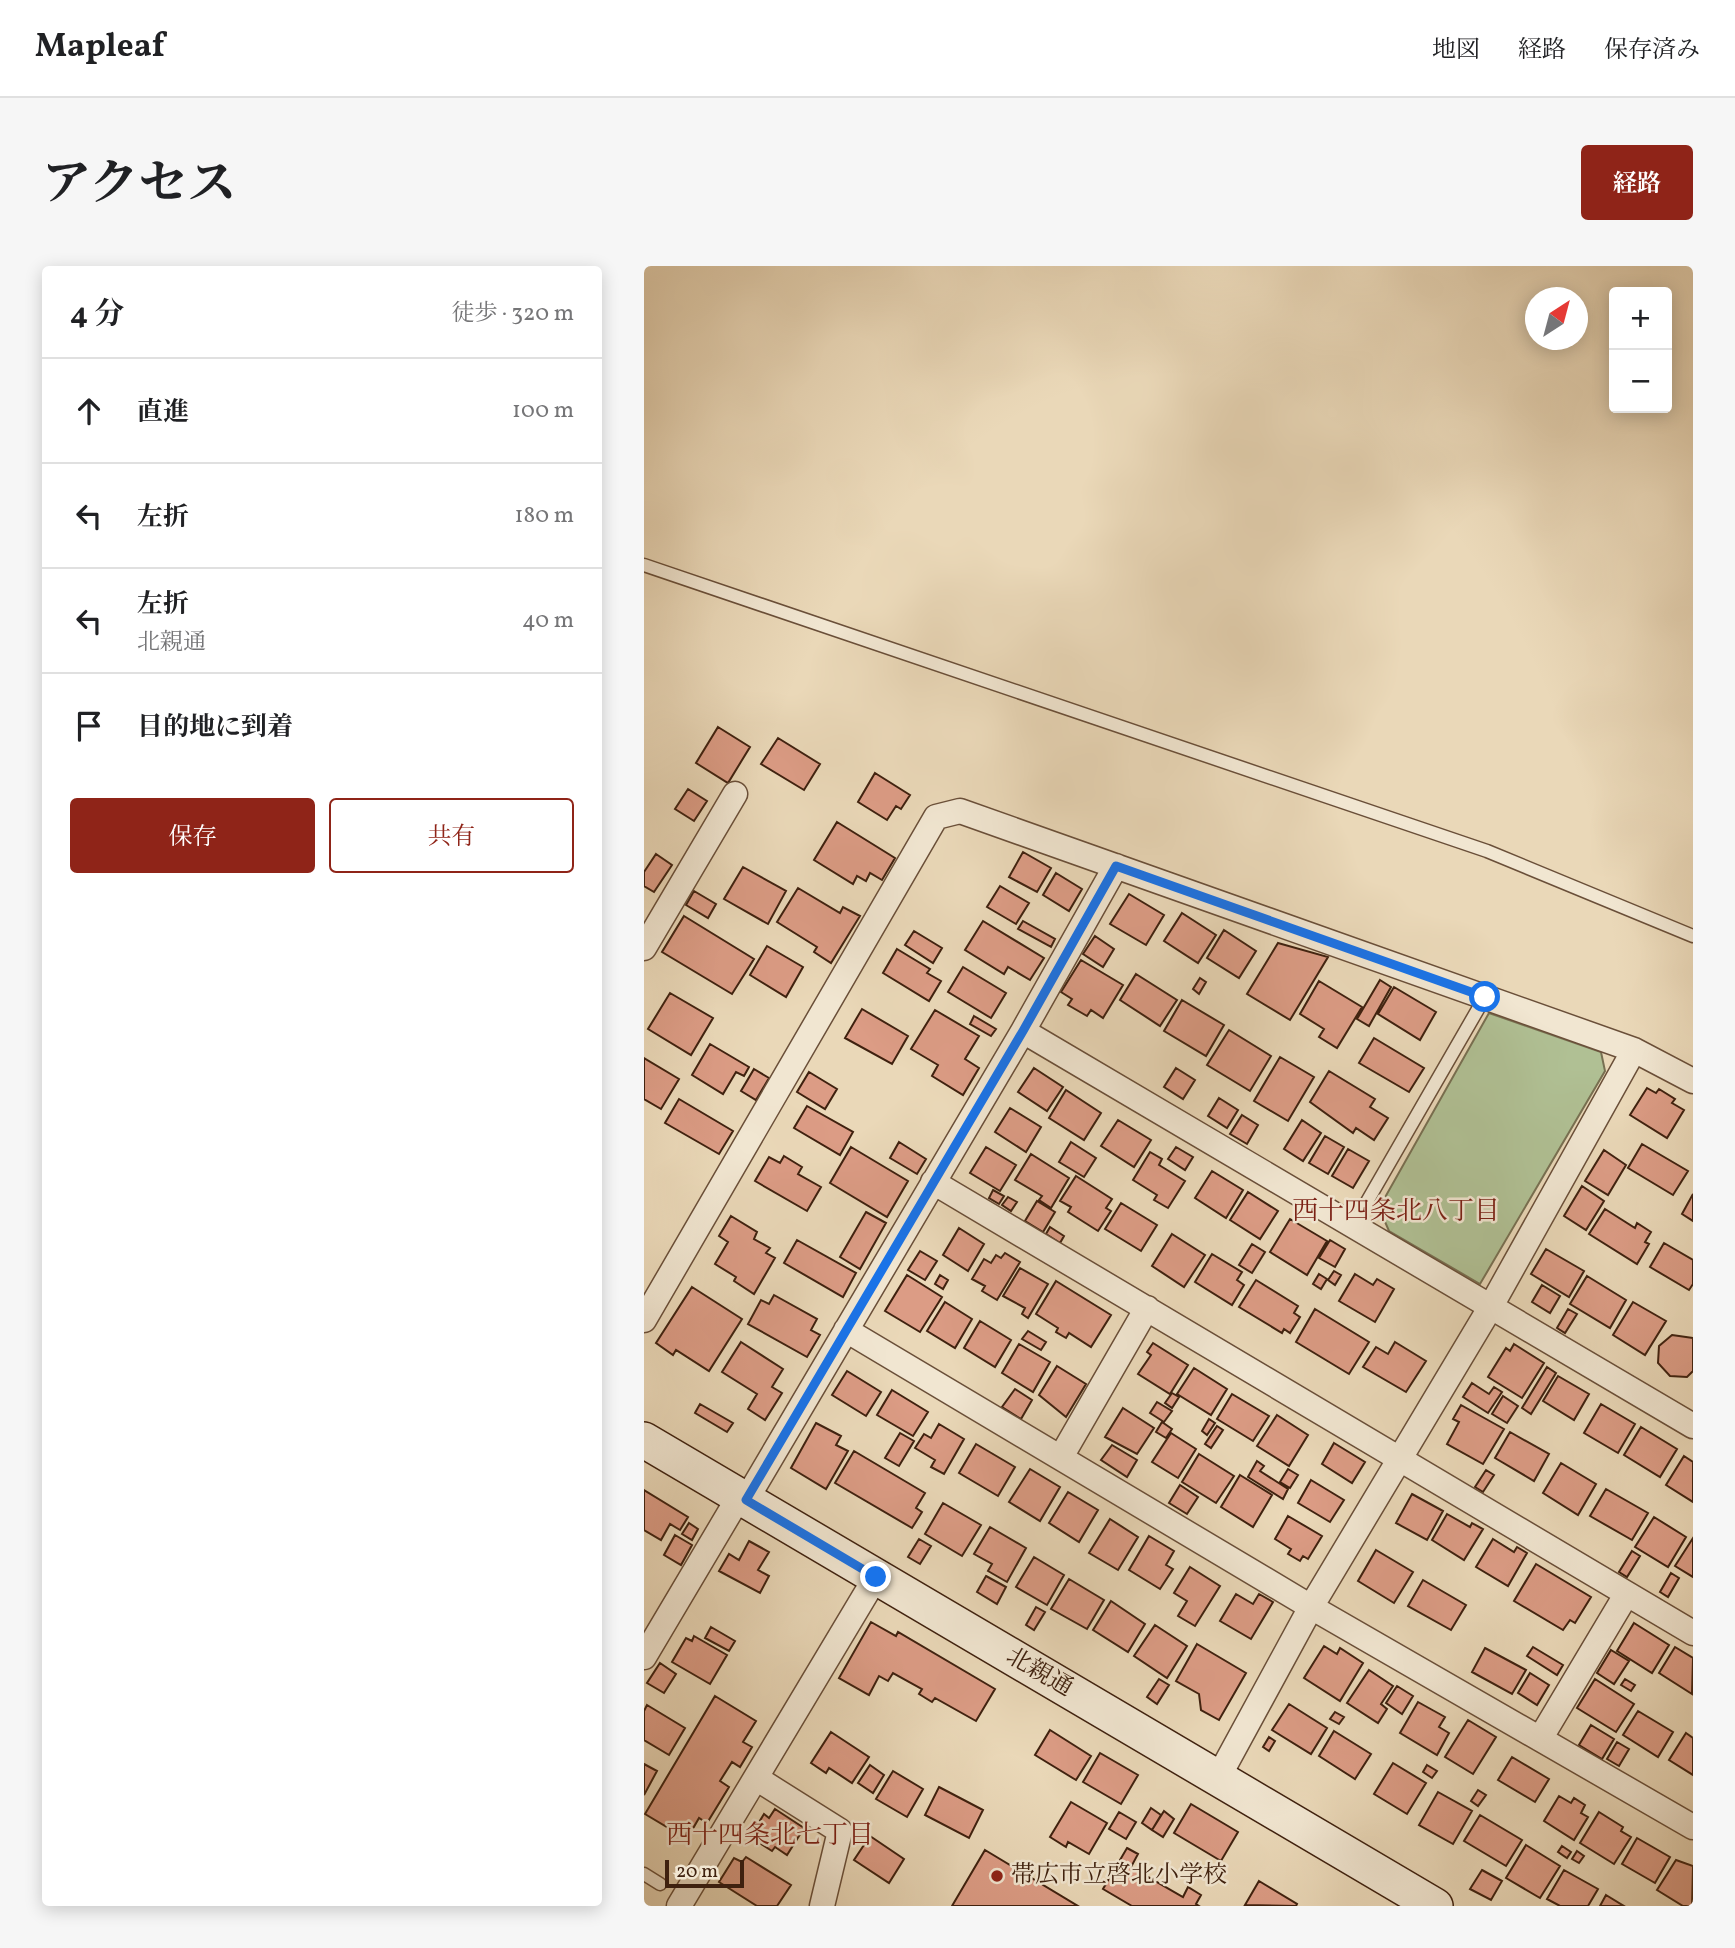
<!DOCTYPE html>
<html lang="ja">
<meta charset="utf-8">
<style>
body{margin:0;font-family:Vollkorn,"Noto Serif JP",serif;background:#f6f6f6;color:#202124}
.controls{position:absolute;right:21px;top:21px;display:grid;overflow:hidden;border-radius:7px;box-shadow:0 4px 18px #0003}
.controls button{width:63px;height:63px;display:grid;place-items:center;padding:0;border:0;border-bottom:2px solid #e0e0e0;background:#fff;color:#202124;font:35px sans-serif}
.compass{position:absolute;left:881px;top:21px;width:63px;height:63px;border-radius:50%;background:#fff;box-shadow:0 4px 18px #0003;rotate:36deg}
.scale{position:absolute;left:21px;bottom:18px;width:79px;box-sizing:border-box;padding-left:7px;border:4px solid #3f210f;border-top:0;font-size:19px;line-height:24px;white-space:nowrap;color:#3f210f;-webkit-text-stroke:5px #f1e6d1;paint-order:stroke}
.stop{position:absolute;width:21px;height:21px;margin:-16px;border:5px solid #1a73e8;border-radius:50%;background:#fff}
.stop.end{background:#1a73e8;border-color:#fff;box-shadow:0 2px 7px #0008}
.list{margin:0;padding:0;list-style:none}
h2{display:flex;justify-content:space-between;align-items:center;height:91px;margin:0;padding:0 28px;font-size:30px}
h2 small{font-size:23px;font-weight:400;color:#757577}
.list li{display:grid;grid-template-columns:46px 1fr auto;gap:21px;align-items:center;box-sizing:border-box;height:105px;padding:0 28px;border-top:2px solid #e0e0e0}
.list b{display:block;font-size:26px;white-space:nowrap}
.list p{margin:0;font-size:23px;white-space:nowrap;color:#757577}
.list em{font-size:23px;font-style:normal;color:#757577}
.actions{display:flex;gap:14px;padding:21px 28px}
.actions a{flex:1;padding:16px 0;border:2px solid #8f2418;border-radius:7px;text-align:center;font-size:24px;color:#8f2418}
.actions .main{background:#8f2418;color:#fff}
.icon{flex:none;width:38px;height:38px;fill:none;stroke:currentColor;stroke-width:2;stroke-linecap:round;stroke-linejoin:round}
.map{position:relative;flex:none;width:1049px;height:1640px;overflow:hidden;border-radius:7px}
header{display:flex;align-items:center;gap:42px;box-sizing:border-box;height:98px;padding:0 35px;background:#fff;border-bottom:2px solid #e0e0e0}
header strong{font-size:33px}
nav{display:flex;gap:38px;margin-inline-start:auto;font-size:24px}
.intro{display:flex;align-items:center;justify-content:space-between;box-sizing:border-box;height:168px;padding:0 42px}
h1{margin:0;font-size:49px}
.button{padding:18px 32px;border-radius:7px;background:#8f2418;color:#fff;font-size:24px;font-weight:700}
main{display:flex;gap:42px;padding:0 42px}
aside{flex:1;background:#fff;border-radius:7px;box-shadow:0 4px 18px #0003}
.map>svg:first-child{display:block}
.green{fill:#b0c094;stroke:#787052;stroke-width:2}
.building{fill:#dc9c85;stroke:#3f210f;stroke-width:2}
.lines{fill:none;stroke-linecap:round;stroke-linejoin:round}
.lane-casing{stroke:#6a4f39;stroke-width:15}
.street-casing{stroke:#6a4f39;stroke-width:27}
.secondary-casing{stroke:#3f210f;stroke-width:38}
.lane{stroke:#f1e6d1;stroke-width:12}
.street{stroke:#f1e6d1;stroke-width:24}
.secondary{stroke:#f1e6d1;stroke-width:35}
.route{stroke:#1a73e8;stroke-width:9}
.poi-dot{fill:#8f2418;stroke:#f1e6d1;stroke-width:2.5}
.labels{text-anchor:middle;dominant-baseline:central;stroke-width:5;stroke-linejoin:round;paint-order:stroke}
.street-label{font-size:24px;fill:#3f210f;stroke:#f1e6d1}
.poi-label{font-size:24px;fill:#3f210f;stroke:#f1e6d1;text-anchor:start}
.neighbourhood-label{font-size:26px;fill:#7a1f14;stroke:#f1e6d1}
</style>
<header>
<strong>Mapleaf</strong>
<nav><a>地図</a><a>経路</a><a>保存済み</a></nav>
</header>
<div class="intro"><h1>アクセス</h1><a class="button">経路</a></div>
<main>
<aside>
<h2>4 分<small>徒歩 · 320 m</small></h2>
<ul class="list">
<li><svg class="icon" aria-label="ahead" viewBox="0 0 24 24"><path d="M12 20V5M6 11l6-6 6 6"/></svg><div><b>直進</b></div><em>100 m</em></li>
<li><svg class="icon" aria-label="left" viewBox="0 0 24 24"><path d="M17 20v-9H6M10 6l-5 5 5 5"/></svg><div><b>左折</b></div><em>180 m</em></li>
<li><svg class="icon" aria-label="left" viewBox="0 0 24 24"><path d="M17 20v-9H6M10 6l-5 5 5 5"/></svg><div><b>左折</b><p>北親通</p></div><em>40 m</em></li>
<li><svg class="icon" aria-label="arrive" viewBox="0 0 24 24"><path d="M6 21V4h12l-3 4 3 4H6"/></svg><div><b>目的地に到着</b></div></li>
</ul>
<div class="actions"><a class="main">保存</a><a>共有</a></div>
</aside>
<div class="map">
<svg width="1049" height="1640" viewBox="0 0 1049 1640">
<rect width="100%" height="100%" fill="#ead8b8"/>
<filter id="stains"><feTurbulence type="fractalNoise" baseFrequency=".00286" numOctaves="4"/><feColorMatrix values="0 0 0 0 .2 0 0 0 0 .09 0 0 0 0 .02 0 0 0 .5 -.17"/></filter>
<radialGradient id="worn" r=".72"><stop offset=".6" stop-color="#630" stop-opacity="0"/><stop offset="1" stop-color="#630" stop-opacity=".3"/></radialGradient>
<!-- green -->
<path class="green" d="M845,747L957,786L961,805L836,1018L745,965L735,942Z"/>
<!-- building -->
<path class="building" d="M74,461L106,481L84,517L52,497Z
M134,472L176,498L160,524L117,498Z
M231,507L266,529L257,543L252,540L243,554L214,536Z
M44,523L63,535L50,555L31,543Z
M193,556L251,592L238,614L226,607L222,615L213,610L209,618L170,594Z
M379,586L407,602L393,626L365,611Z
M12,588L28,599L10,626L0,620V606Z
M99,601L142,625L124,658L80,633Z
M412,607L438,623L425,645L399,629Z
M356,620L385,637L372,658L343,641Z
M154,622L196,647L199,641L216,650L187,697L170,686L173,681L133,656Z
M50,625L72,638L64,652L42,639Z
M485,628L520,649L502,679L466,658Z
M538,647L572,669L554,697L520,675Z
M40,650L110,693L88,728L18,686Z
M339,655L400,692L386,714L364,701L360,708L321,684Z
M379,655L411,673L407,681L374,663Z
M580,664L612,685L595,712L563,692Z
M270,665L298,682L289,697L261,679Z
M451,670L470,683L459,701L439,688Z
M634,677L684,691L646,754L603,728Z
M123,680L159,701L142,731L106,709Z
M253,683L286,703L283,707L297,715L285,735L239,707Z
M437,694L479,719L459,752L447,744L443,750L424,739L428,733L417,726Z
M319,701L362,727L347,752L304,726Z
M492,708L533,734L516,760L476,734Z
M556,712L562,716L555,728L549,723Z
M736,714L747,721L725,760L713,753Z
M675,715L718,741L693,782L675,771L680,763L656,748Z
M750,721L792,746L776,774L734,748Z
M26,727L69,752L47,789L4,763Z
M538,734L580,759L562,790L520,765Z
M218,743L264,770L248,798L201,772Z
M291,744L335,770L321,793L335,802L319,829L288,810L294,799L267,783Z
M330,750L352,763L347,770L326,758Z
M585,764L627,790L606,825L563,799Z
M730,772L780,802L765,826L715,797Z
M66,778L105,801L100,810L92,806L79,828L48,809Z
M636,791L670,811L644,855L610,835Z
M0,792L35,813L17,843L0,833Z
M390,802L419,821L403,845L374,826Z
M532,802L551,814L539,833L520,821Z
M110,803L125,812L112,834L97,825Z
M685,805L731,833L726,841L744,852L730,874L712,862L709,867L666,836Z
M165,806L193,823L181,843L153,826Z
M1003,822L1012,827L1015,823L1031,833L1028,837L1040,844L1023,872L986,849Z
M422,824L457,847L440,874L405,852Z
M575,832L594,844L583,862L564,850Z
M35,833L89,865L75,888L21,857Z
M163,840L209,866L196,889L150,862Z
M366,842L397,861L382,886L351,866Z
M598,849L614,859L603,878L586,868Z
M474,854L507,874L490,901L457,880Z
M658,854L677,867L659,895L640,883Z
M681,870L700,881L684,908L665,897Z
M255,876L282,893L273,908L246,892Z
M427,876L452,892L440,911L415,896Z
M998,878L1044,905L1029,929L984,902Z
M207,881L264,915L243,951L186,917Z
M342,881L372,899L356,925L326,907Z
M532,881L549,891L541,904L524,893Z
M704,883L725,895L709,922L688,910Z
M960,884L982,899L964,929L941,915Z
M506,886L518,893L515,899L541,915L524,942L510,934L513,929L489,914Z
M387,888L425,912L407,942L395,934L398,930L371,914Z
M140,890L158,901L154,908L177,921L163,945L111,915L125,891L136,897Z
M568,905L599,924L582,952L551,932Z
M432,910L468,933L462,942L467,945L454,965L424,946L427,941L416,935Z
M938,920L960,935L942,964L920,950Z
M349,924L360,930L355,938L345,932Z
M604,926L634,945L616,973L586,954Z
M1049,928V955L1038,948Z
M364,931L373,936L367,945L358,939Z
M393,935L411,946L399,966L381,955Z
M477,937L513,959L497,985L461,963Z
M961,943L991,962L993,957L1007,966L1001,976L1005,978L993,998L945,968Z
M222,946L242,957L216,1003L196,991Z
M87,950L113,966L110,973L126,982L122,987L131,992L110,1028L90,1015L92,1011L71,998L84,976L75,970Z
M646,953L683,975L663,1009L626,986Z
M406,961L420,970L416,977L402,968Z
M315,962L340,978L324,1005L299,989Z
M528,968L561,989L540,1021L508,1000Z
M153,974L212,1007L199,1031L140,997Z
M686,974L701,983L691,1001L675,992Z
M1020,977L1049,994V1018L1045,1024L1006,1001Z
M608,978L621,986L608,1007L595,999Z
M902,983L940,1005L925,1031L887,1008Z
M276,985L293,995L281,1014L264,1004Z
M361,987L376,996L353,1034L338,1025L341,1020L328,1013L340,993L347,997L352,989L357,992Z
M568,988L598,1006L593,1014L600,1019L588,1039L551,1016Z
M376,1002L404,1018L384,1052L378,1048L381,1042L359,1030Z
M690,1005L697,1009L691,1019L684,1014Z
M675,1008L683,1013L677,1023L669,1018Z
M711,1008L729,1019L733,1013L750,1023L731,1056L695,1035Z
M263,1009L298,1031L276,1066L241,1045Z
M296,1009L304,1014L299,1023L291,1018Z
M943,1010L982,1034L966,1062L926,1038Z
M612,1014L654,1040L650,1047L656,1051L646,1067L640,1063L638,1067L595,1041Z
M412,1015L467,1049L447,1081L425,1067L422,1072L412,1066L414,1062L392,1048Z
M898,1019L916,1030L906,1047L888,1036Z
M48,1021L98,1053L65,1105L32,1084L29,1089L12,1077Z
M130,1029L173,1053L167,1064L176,1069L163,1091L104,1058L117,1034L125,1038Z
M301,1036L328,1053L311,1082L283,1065Z
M989,1036L1022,1055L1001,1089L969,1069Z
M671,1043L725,1076L705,1108L652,1076Z
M924,1043L933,1048L921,1067L913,1062Z
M336,1055L367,1074L351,1101L320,1082Z
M384,1065L402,1076L397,1084L378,1073Z
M1028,1069L1049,1072V1105L1043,1111L1026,1110L1014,1097L1015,1080Z
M97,1076L139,1103L128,1121L138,1127L121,1154L104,1143L113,1128L78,1106Z
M751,1076L782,1095L762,1126L719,1101L732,1081L744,1088Z
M509,1077L544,1099L526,1128L494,1108L507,1089L503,1086Z
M375,1078L406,1096L389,1126L358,1107Z
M870,1078L900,1097L878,1132L844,1111L862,1082L866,1085Z
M413,1100L442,1118L422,1151L395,1129Z
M903,1101L912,1107L887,1148L878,1142Z
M550,1102L583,1123L567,1149L533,1128Z
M203,1105L237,1126L222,1150L188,1129Z
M914,1110L945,1128L930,1154L899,1135Z
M828,1117L845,1128L850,1121L858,1126L844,1147L819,1131Z
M371,1123L388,1134L377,1153L358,1141Z
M248,1124L284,1146L269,1170L233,1149Z
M528,1127L535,1131L528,1142L521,1137Z
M588,1128L625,1150L609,1175L573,1153Z
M859,1130L874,1140L863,1157L848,1148Z
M513,1136L528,1145L520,1156L506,1147Z
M56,1138L89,1157L83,1166L51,1147Z
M957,1138L991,1158L974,1187L940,1167Z
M817,1139L860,1163L839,1198L803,1178L815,1156L809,1153Z
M479,1142L510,1162L493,1188L461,1171Z
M633,1149L664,1169L645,1200L613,1180Z
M565,1153L571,1157L563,1169L558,1165Z
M518,1156L528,1163L522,1172L512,1166Z
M172,1157L197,1170L192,1179L204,1185L182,1223L147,1202Z
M295,1158L320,1173L300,1208L287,1201L291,1194L271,1182L280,1168L287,1172Z
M573,1160L579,1164L567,1182L561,1178Z
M997,1161L1033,1183L1016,1211L980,1189Z
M866,1166L905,1188L890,1215L851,1192Z
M256,1167L270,1175L255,1200L241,1192Z
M527,1167L552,1183L534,1212L508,1196Z
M690,1177L721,1196L708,1217L678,1198Z
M332,1178L371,1201L354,1230L315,1207Z
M468,1179L493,1194L483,1211L457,1194Z
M210,1185L281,1227L272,1242L278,1246L268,1262L191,1217Z
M555,1188L590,1210L572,1237L538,1216Z
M1040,1190L1049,1196V1236L1022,1219Z
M613,1195L620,1200L616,1205L644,1223L639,1233L604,1211Z
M917,1197L952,1218L934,1249L899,1227Z
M386,1203L416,1221L396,1255L365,1236Z
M644,1203L654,1209L646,1222L636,1216Z
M842,1204L850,1209L839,1226L831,1221Z
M596,1209L628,1229L609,1261L577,1241Z
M667,1214L700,1234L686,1256L654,1237Z
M536,1219L554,1231L543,1248L525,1237Z
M962,1223L1004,1247L988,1274L946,1250Z
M0,1224L44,1251L36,1264L26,1258L17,1274L0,1264Z
M424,1226L454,1244L435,1276L405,1257Z
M768,1228L799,1245L783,1274L752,1257Z
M299,1237L337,1259L318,1290L281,1268Z
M803,1248L826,1261L828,1257L839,1263L820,1294L788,1274Z
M644,1250L678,1270L664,1293L659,1290L656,1295L644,1288L647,1283L631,1273Z
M1010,1251L1042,1271L1024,1301L991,1281Z
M466,1253L494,1271L474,1304L445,1287Z
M45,1257L54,1263L48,1274L38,1268Z
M346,1261L382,1282L363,1316L344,1305L348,1298L330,1288Z
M31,1269L48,1279L37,1299L20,1289Z
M505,1270L530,1285L522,1299L529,1303L516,1323L485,1304Z
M1049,1272V1311L1031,1300Z
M275,1273L287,1280L276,1298L264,1291Z
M849,1273L870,1286L873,1281L883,1287L864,1320L832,1301Z
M105,1275L125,1286L114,1304L125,1310L116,1327L75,1305L85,1288L95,1294Z
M732,1284L769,1306L750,1337L714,1315Z
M988,1285L996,1290L983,1311L975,1306Z
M390,1291L420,1309L403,1339L372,1321Z
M892,1298L947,1331L931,1357L926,1354L919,1364L870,1335Z
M546,1301L576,1320L551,1360L534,1350L543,1335L530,1327Z
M1027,1307L1035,1312L1024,1331L1016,1326Z
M342,1310L362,1321L353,1338L333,1326Z
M425,1313L460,1334L443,1363L407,1343Z
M779,1314L822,1339L807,1364L764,1340Z
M592,1328L609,1338L615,1328L629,1336L607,1373L576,1355Z
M467,1335L501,1358L484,1386L449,1364Z
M392,1341L401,1346L390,1364L382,1359Z
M227,1356L252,1370L254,1366L351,1423L332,1455L291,1432L288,1436L275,1428L278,1423L249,1407L244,1415L235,1410L225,1429L195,1412Z
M990,1357L1025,1379L1008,1407L973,1385Z
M511,1359L543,1380L523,1412L490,1390Z
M67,1361L91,1375L85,1385L61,1372Z
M50,1370L83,1389L66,1418L28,1396L42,1372L48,1375Z
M553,1378L602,1407L575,1454L557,1444L555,1428L532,1415Z
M680,1380L693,1388L696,1382L719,1397L696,1435L660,1412Z
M889,1381L919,1399L913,1409L883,1390Z
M1031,1381L1049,1392L1048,1428L1015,1407Z
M841,1382L882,1404L868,1428L828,1406Z
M967,1384L985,1395L970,1418L953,1407Z
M16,1397L32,1408L20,1427L3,1417Z
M725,1404L749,1420L737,1438L743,1443L734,1457L703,1437Z
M886,1407L905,1419L893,1439L874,1427Z
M515,1413L525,1419L513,1438L503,1431Z
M951,1413L990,1438L972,1466L933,1442Z
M981,1413L991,1419L987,1425L977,1419Z
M753,1420L769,1430L758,1448L742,1437Z
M71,1430L112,1455L99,1476L108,1481L96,1501L88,1496L76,1515L85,1521L63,1557L55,1552L43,1573L1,1548Z
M774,1436L801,1451L795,1461L805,1467L793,1489L756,1467Z
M645,1438L683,1462L667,1488L628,1464Z
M3,1439L41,1462L25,1489L0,1474V1445Z
M994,1445L1029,1466L1014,1491L979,1469Z
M691,1446L700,1451L695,1458L686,1453Z
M824,1454L852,1471L829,1508L801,1491Z
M947,1459L970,1473L958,1493L935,1479Z
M406,1464L447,1490L432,1514L391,1489Z
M690,1465L727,1488L711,1513L675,1490Z
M187,1466L225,1491L208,1517L185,1502L182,1507L167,1497Z
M1042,1467L1049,1472V1509L1025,1494Z
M625,1471L631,1475L625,1485L619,1481Z
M973,1476L985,1483L975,1500L963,1493Z
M456,1487L494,1509L477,1538L439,1516Z
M868,1491L905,1513L891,1536L854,1514Z
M749,1497L782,1517L763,1548L730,1528Z
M0,1498L13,1505L0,1529Z
M226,1499L240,1509L229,1527L214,1517Z
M783,1499L793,1505L788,1512L779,1506Z
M249,1505L279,1523L263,1551L232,1533Z
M295,1521L339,1544L325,1572L281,1549Z
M834,1524L842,1529L834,1540L827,1535Z
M794,1526L828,1545L809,1578L775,1559Z
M915,1530L927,1537L930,1532L941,1539L937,1547L944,1551L930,1574L900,1555Z
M427,1536L463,1557L445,1588L424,1576L422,1581L406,1571Z
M547,1538L594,1566L577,1595L530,1567Z
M507,1542L517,1549L508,1564L498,1557Z
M131,1543L160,1562L143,1589L131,1581L128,1585L106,1571L120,1548L125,1552Z
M520,1545L530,1553L519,1571L508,1564Z
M475,1546L492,1556L482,1573L465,1563Z
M955,1546L979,1561L977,1565L987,1571L970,1598L936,1577Z
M836,1549L878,1574L862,1600L820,1575Z
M226,1570L260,1593L245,1617L210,1594Z
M993,1572L1026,1591L1011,1617L978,1598Z
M882,1579L916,1600L896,1632L862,1612Z
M918,1580L927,1586L923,1592L914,1586Z
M483,1582L494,1588L487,1601L539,1631L544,1621L557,1629L552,1638L555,1640H488L459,1623Z
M341,1584L434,1640H308Z
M933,1585L940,1590L935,1597L928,1593Z
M102,1591L147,1619L133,1640H113L75,1616L90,1592L98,1596Z
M1032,1594L1049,1600L1048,1640H1039L1013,1624Z
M838,1604L858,1615L847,1634L826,1623Z
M920,1604L954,1623L944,1640H916L903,1633Z
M615,1615L653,1638L652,1640L601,1639Z
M962,1629L980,1640H956Z"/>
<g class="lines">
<defs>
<path id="lane" d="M0,299L843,585L1049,670
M709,960L841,731
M0,1608L16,1618"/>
<path id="street" d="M0,682L91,528
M379,765L1049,1160
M289,916L1049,1367
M0,1054L292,551L316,545L990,784L1049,815
M202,1064L667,1341L1049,1561
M417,1191L503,1042
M102,1234L379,765L472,600
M0,1391L95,1231
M896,1473L982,1329
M112,1512L196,1565L178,1640
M574,1512L667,1341L846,1042L990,784
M35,1640L232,1311"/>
<path id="secondary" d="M0,1174L791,1640"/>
</defs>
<!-- lane casing -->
<use href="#lane" class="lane-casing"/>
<!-- street casing -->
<use href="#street" class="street-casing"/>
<!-- secondary casing -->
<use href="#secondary" class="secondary-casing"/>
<!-- lane -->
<use href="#lane" class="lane"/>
<!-- street -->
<use href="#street" class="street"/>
<!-- secondary -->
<use href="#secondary" class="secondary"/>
</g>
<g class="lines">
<!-- route -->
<path class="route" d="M232,1311L102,1234L379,765L472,600L841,731"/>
</g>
<!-- markers -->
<circle class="poi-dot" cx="353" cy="1610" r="7"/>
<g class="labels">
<!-- street labels -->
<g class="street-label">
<text transform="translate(395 1407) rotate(30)">北親通</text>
</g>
<!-- poi labels -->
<g class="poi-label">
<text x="367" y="1610">帯広市立啓北小学校</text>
</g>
<!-- neighbourhood labels -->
<g class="neighbourhood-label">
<text x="752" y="946">西十四条北八丁目</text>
<text x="126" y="1570">西十四条北七丁目</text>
</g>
</g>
<rect width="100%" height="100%" filter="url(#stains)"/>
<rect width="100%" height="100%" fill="url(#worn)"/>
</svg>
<div class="controls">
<button>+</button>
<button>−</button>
</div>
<svg class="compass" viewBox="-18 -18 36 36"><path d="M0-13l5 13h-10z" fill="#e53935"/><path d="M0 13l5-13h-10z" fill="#757577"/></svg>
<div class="scale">20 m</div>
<div class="stop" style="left:841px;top:731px"></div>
<div class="stop end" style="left:232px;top:1311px"></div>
</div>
</main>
